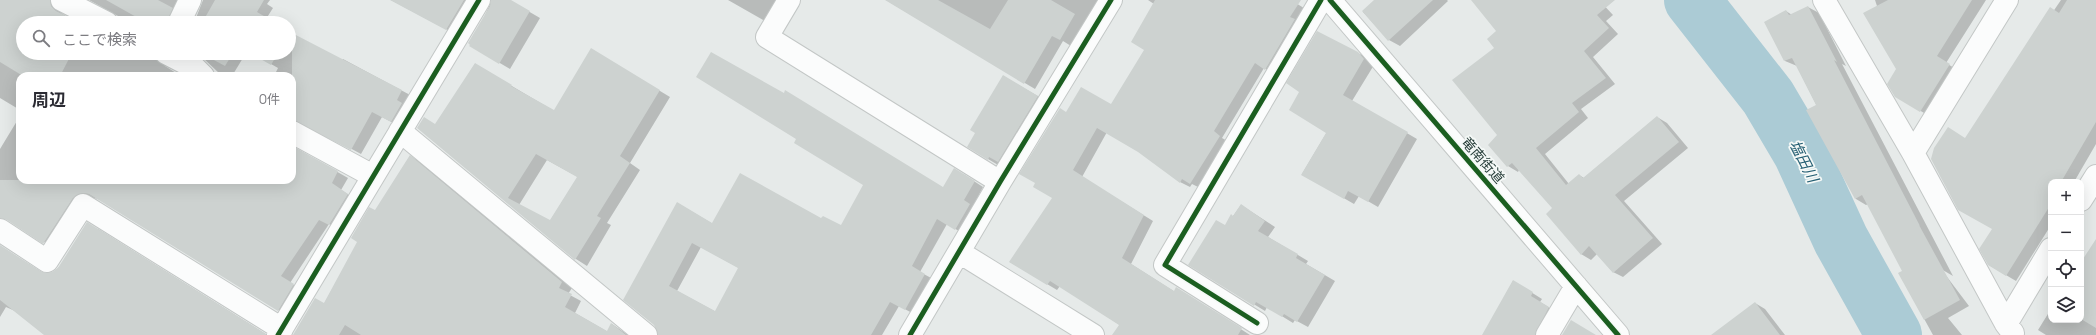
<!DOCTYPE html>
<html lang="ja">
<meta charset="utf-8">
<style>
body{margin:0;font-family:"Space Grotesk","Noto Sans JP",sans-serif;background:#f2f2f3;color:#2b2b33}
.controls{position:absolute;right:12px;bottom:12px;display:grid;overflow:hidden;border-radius:8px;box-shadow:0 4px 16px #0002}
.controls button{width:36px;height:36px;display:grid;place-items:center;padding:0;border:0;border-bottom:1px solid #e1e1e2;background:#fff;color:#2b2b33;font:20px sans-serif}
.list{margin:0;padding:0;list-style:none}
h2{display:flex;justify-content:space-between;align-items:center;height:52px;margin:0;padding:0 16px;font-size:17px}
h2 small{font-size:13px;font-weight:400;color:#7c7c81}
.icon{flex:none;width:22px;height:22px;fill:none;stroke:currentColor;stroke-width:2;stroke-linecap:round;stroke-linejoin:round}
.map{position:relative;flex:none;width:2096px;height:335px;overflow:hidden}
.search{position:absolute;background:#fff;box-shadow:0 4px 16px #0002;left:16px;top:16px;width:280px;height:44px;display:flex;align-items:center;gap:10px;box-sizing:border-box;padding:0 14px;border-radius:22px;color:#7c7c81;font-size:15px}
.panel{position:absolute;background:#fff;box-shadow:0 4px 16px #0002;left:16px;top:72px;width:280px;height:112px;border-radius:12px}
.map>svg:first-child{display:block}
.shadow{fill:#0003;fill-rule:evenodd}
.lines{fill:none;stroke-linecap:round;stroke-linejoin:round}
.river{stroke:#abcbd5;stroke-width:56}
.building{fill:#cdd2d0;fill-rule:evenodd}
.minor-casing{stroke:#c3c7c6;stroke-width:24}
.minor{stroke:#fbfcfc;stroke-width:22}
.cycleway-casing{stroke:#f5f9f7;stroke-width:8}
.cycleway{stroke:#1b5e20;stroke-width:5}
.labels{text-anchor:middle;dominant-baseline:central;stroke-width:3.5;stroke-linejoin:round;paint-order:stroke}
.street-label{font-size:14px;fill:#253c38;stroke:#f5f9f7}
.water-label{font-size:15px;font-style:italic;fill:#255f73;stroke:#f5f9f7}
</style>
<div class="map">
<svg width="2096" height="335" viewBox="0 0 2096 335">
<rect width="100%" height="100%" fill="#e6eae9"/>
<!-- shadow -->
<path class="shadow" d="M0,0H61L59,6L61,13L77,23H23V53H165L163,59L165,66L181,76H20V110L0,98Z
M89,0H189L179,23H120L118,16Z
M203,0H270L267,4L273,8L266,19L274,23H194Z
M391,0H478L457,35Z
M492,0H509L540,18L510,69L471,46Z
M728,0H787L772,25Z
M886,0H1098L1071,46L1063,41L1035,89Z
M1148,0H1291L1307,10L1275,74L1264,68L1222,138L1229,142L1200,188L1192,184L1190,187L1180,182L1139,151L1107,132L1082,177L1153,221L1131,264L1175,292L1186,294L1250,335H1115L1120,325L1060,286L1057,290L1010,262L1054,198L1067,113L1112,105L1146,50L1154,4Z
M1376,0H1447L1448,1L1400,46L1389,40L1363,12Z
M1487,0H1599L1613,15L1606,21L1618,34L1593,57L1615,84L1581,109L1588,118L1545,154L1569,184L1579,175L1584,178L1657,117L1667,123L1688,148L1624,201L1662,244L1623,277L1613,272L1597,254L1591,260L1581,254L1553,208L1519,170L1518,172L1508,166L1489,145L1498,135L1496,48L1498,31Z
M1875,0H1986L1946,63L1959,71L1931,117L1895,96L1898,70Z
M2061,0H2096V144L2074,182H2051V225L2016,281L1989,265L1993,229L1966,139Z
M1808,7L1819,13L1846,66L1842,64L1953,276L1941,269L1969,306L1948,318L1962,335H1933L1899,273L1904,271L1868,204L1866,205L1856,199L1817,106L1797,66L1785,61L1786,11L1792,15Z
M289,32L341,62L343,59L412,96L401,127L382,117L361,154L309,126L292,130V76H274L278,68L252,53H289Z
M194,53H246L232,76H225L220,74L203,58Z
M1358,53L1369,59L1374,65L1352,101L1417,139L1378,207L1359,196L1354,204L1302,174L1327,132Z
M602,56L670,97L630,163L640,170L607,223L611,225L587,266L576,259L418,128L436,125L475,64L554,111ZM547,160L578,177L550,221L519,205Z
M1003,76L1048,102L998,165L988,159L976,133Z
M20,116V180H292V146L348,178L341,190L357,200L339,230L329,224L290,283L303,291L288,316L99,199L94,198L83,203L54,248L13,223L0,208V149Z
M410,156L420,162L572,288L568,294L581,301L575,313L608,332L612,324L628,335H294L324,304L375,212Z
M963,174L983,187L973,206L978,209L964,234L947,224L920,272L933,279L914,314L899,306L882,335H659L677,203L713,224L821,219L841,226L943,188ZM701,247L739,268L716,312L677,291Z
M1241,205L1275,227L1268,237L1308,261L1306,264L1335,281L1308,327L1295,320L1293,323L1267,307L1265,311L1190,265L1226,226Z
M98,229L267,335H45L15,311L6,307L0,317V246L43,273H53Z
M2096,264V335H2046L2038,330L2051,309V320H2081V274Z
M1513,281L1542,299L1540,302L1558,313L1547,335H1484Z
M1755,303L1765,309L1785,335H1725Z"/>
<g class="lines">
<!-- river -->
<path class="river" d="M1692,0L1768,97L1801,153L1841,240L1894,335"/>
</g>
<!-- building -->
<path class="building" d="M0,0H50L51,6L56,11L80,23H23V53H72L60,76H23L0,62Z
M106,0H158L173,8L167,23H147Z
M215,0H264L257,12L276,23H193L195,19L202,23Z
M390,0H464L446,30Z
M491,0H511L530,11L499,64L469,46L470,45L468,43L490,6Z
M885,0H938L990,29L1008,0H1051L1075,14L1060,40L1052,36L1024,84Z
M1155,0H1301L1290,17L1295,19L1265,70L1255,63L1214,131L1220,136L1190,184L1182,179L1180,183L1138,152L1097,128L1073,170L1144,215L1122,258L1174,291L1176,287L1242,328L1238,335H1112L1119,325L1050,281L1047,285L1009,262L1052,198L1033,187L1035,183L1019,174L1060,108L1066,112L1081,87L1111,104L1144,50L1131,42Z
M1374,0H1433L1388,41L1362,11Z
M1471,0H1615L1597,15L1609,28L1584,51L1606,78L1572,103L1579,112L1536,148L1566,185L1579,174L1583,178L1657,116L1679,142L1615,195L1653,238L1613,273L1589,246L1581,255L1546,214L1552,208L1512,163L1507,167L1488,145L1497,135L1452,80L1494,48L1487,39L1496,31Z
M1888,0H1972L1937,56L1950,64L1920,112L1895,97L1887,84L1896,69L1863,13Z
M2067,0H2096V122L2061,182H2051V204L2006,276L1988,265L1979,249L1992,229L1958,210L1931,159L1934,148L1948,127L1965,138L2050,7L2059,13Z
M1808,6L1837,62L1834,60L1920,226L1919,225L1960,300L1924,320L1898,273L1902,271L1862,195L1855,199L1806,110L1816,105L1792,58L1784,61L1764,22L1786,10L1789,15Z
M1317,31L1358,52L1364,59L1343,95L1408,132L1368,202L1348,191L1344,199L1301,175L1326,133L1289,110L1299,92L1286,83Z
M292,33L402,90L397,100L402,103L391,122L372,112L351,150L292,120Z
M591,48L660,90L620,156L630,163L597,216L601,218L575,260L417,128L424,117L435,124L475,63L512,85L511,86L554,110ZM536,154L577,177L550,220L508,198Z
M711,52L784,93L785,90L943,187L954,168L975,181L964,200L970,204L955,230L937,219L912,266L925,274L905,310L890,302L871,335H658L654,325L623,300L677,202L712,223L740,173L821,218L823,216L841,225L863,185L794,143L796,139L696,77ZM692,243L738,268L715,311L669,286Z
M201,53H233L225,66Z
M250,53H278L271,65Z
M1003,75L1038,96L998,162L989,157L988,160L967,147L975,133L970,130Z
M292,146L338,171L332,183L348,194L329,225L319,220L281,276L294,284L278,311L89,194L83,193L73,198L43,244L7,220L0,218V180H292Z
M410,155L562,282L559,288L572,294L565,307L607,331L611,323L626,335H361L345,325L339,335H293L315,298L324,303L357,242L351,238L369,207L375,210Z
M1241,204L1265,221L1258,231L1298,254L1296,258L1325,275L1297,322L1284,314L1282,317L1256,302L1254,306L1188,265L1216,220L1225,225L1231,214L1233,216Z
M87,222L266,334V335H44L0,300V245L40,271L46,273L52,272L58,268Z
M2096,239V328L2081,319V262Z
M1513,280L1533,292L1531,296L1549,307L1535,335H1482Z
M1755,302L1780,335H1711Z
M1571,320L1596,335H1562Z"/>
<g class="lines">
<defs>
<path id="minor" d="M62,0L107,23
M789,0L767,37L1000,182
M1330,0L1618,335
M1824,0L1913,153L2006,324
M179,23L190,0
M166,53L195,68L203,76
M400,131L646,335
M292,132L373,176
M1913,153L2007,0
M2081,200L2096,176
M0,230L47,261L83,205L282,329
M959,252L1093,335
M1257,323L1165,265L1321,0
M2013,333L2006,324L2051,249
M278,335L479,0
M910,335L1000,182L1111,0
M1547,335L1576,286"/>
</defs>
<!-- minor casing -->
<use href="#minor" class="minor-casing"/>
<!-- minor -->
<use href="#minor" class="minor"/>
<defs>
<path id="cycleway" d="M1330,0L1618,335
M1257,323L1165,265L1321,0
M278,335L479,0
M910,335L1000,182L1111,0"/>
</defs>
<!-- cycleway casing -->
<use href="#cycleway" class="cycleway-casing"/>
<!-- cycleway -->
<use href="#cycleway" class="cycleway"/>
</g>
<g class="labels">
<!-- street labels -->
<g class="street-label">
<text transform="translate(1483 160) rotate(49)">竜南街道</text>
</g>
<!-- water labels -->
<g class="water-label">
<text transform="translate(1804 161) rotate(63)">塩田川</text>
</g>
</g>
</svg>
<div class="controls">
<button>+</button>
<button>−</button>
<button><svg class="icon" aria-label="locate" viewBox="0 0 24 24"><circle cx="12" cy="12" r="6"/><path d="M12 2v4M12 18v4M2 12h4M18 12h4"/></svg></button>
<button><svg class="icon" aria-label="layers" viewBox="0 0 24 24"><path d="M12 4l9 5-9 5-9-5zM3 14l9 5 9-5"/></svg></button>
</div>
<div class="search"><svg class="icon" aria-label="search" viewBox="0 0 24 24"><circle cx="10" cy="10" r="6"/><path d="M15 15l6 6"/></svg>ここで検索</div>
<section class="panel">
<h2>周辺<small>0件</small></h2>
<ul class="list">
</ul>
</section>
</div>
